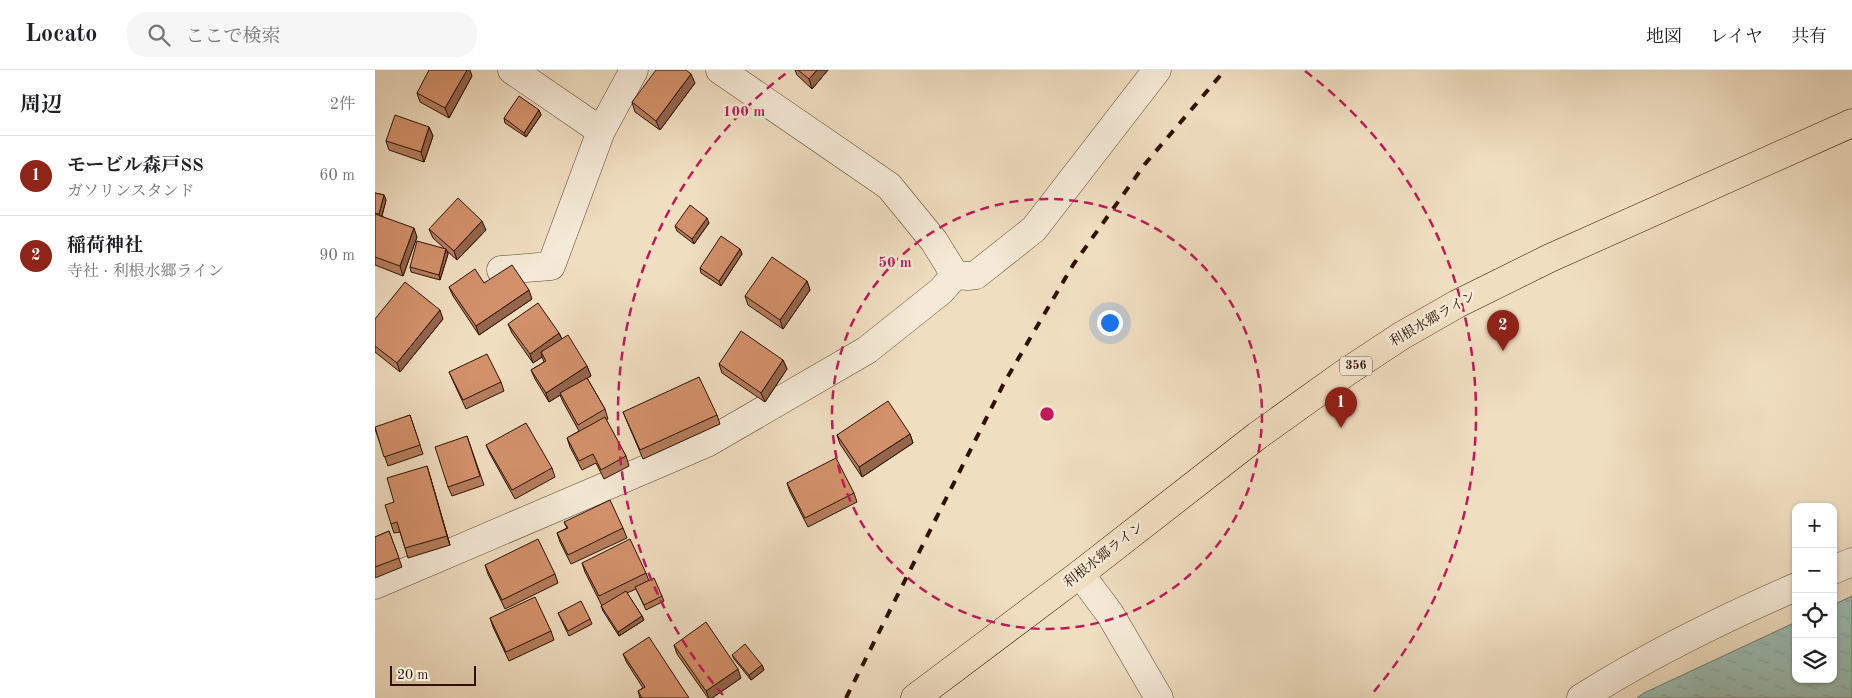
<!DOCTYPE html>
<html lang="ja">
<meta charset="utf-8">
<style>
body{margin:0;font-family:"Old Standard TT","Noto Serif JP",serif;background:#f6f6f6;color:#202124}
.controls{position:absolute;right:15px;bottom:15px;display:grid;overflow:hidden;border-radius:10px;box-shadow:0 1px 4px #0004}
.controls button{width:45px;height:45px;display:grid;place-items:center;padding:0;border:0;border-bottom:1px solid #e0e0e0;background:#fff;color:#202124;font:25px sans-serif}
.scale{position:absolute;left:15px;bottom:12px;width:86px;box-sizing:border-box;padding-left:5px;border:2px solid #2e1100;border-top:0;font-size:14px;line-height:18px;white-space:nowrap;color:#2e1100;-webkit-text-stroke:4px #f5ead7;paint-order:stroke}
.you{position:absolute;left:734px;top:252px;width:18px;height:18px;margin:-12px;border:4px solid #fff;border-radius:50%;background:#1a73e8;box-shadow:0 0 0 8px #1a73e833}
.badge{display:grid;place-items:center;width:32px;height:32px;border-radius:50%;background:#8f2418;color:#fff;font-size:16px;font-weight:700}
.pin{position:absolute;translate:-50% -41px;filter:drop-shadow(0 1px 2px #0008)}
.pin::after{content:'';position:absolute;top:26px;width:18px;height:15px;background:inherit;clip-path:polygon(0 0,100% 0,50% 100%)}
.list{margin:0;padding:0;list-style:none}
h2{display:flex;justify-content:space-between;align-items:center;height:65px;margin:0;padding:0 20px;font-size:21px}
h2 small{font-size:16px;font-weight:400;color:#757577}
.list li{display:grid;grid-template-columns:32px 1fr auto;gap:15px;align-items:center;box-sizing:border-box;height:80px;padding:0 20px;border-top:1px solid #e0e0e0}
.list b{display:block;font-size:19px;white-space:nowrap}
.list p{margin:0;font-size:16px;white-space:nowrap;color:#757577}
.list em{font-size:16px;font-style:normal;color:#757577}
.icon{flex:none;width:28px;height:28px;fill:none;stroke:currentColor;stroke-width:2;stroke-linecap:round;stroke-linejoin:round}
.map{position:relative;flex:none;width:1477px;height:628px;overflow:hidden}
header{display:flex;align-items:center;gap:30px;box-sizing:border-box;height:70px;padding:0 25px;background:#fff;border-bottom:1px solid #e0e0e0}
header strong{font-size:24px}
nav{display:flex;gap:28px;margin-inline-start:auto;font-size:18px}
.search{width:350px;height:45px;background:#f6f6f6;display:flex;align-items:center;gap:12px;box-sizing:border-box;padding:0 18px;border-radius:20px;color:#757577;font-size:19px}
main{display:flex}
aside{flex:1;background:#fff}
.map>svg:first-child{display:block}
.water{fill:url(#water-ripples);stroke:#6f786b}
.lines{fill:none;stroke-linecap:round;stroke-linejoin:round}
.minor-casing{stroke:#5e4430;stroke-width:29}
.highway-casing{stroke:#2e1100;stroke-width:29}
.minor{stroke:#f5ead7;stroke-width:28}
.highway{stroke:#f0dec1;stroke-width:28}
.rail{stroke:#2e1100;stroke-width:4;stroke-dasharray:9 9;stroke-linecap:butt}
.wall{fill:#b57d5c;stroke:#2e1100}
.shaded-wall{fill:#94664b;stroke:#2e1100}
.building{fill:#d3916b;stroke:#2e1100}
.ring{fill:none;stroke:#c2185b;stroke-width:2.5;stroke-dasharray:9 6}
.labels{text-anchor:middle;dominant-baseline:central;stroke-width:5;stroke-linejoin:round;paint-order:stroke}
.shield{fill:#f5ead7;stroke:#6a5240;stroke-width:1}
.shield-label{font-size:12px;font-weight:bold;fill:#2e1100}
.street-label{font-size:14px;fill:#2e1100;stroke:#f5ead7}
.centre{fill:#c2185b;stroke:#f5ead7;stroke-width:2.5}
.ring-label{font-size:15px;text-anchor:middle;font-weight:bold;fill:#c2185b;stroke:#f5ead7;stroke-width:5;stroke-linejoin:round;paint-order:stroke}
</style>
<header>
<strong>Locato</strong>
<div class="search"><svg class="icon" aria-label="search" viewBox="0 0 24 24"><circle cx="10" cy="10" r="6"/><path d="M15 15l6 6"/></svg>ここで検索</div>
<nav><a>地図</a><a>レイヤ</a><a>共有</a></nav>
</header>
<main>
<aside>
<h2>周辺<small>2件</small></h2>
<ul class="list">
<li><span class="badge">1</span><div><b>モービル森戸SS</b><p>ガソリンスタンド</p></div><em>60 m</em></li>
<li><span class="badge">2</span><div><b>稲荷神社</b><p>寺社 · 利根水郷ライン</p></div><em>90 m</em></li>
</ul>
</aside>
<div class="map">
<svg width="1477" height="628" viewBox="0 0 1477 628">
<defs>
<pattern id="water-ripples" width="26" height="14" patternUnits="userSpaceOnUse" patternTransform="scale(1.25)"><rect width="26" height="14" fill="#9abcb3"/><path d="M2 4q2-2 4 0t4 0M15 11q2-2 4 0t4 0" fill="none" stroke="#85a198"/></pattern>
</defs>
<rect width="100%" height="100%" fill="#f0dec1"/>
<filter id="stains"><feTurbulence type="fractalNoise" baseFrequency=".004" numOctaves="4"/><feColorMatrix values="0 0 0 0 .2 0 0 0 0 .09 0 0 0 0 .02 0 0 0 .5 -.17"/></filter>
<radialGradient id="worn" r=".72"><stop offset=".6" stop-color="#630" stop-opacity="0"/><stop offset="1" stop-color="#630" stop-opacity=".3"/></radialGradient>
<!-- water -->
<path class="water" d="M1477,526V628H1262L1269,623L1421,552V609H1458V535Z"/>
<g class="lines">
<defs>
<path id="minor" d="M137,0L226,61
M345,0L514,116L559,171L580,205
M126,200L176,196L226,61L259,0
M1458,500L1477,492
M705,504L735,544L784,628
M0,515L332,373L492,280L566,221L580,205L593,206L601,205L659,159L782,0
M1206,628C1274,585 1347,549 1421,517"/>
<path id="highway" d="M540,628L705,504L882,366L970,303L1026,266L1082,234L1175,188L1477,53"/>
</defs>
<!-- minor casing -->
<use href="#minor" class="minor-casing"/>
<!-- highway casing -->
<use href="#highway" class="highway-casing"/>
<!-- minor -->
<use href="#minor" class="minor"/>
<!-- highway -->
<use href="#highway" class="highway"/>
<!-- rail -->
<path class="rail" d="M471,628L629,313L698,195L770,94L850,0"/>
</g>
<!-- wall -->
<path class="wall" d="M420,0H453L437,19L422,5Z
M97,6L74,48L45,32L42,23Z
M320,13L285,60L260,42L257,32Z
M164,40L166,45L151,67L130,53L129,48Z
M54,57L58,66L49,92L14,80L11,71Z
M0,123L9,125L11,130L7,146L42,167L28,206L0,195Z
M334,153L319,174L302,161L300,156Z
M54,159L111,160L82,190L72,181L73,184L65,210L36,202L35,197L69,178L58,168Z
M365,179L367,184L346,216L326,203L325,198Z
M432,211L435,220L408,259L373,235L370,226Z
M109,213L157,229L104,265L78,226L74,217Z
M0,249H68L25,302L0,282Z
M133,254L184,263L187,269L212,296L216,306L212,308L230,339L233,349L231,350L251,386L254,396L229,409L221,393L207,400L195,377L192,368L204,361L188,332L185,325L174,332L160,309L156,300L169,292L167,287L158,293L137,263Z
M408,290L412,299L390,332L347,303L344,294Z
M74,302L126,312L129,321L91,339L78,311Z
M248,342L342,345L345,354L268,389Z
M35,345L48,384L13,396L0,359Z
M535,364L538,373L487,407L465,374L462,365Z
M92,366L109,415L77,426L73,417Z
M111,375L177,398L180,407L140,429L115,384Z
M55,406L75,475L33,488L25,462L19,463L16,454L19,432Z
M412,413L479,423L482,432L433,457L415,422Z
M189,452L248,458L252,468L196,494L185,472L182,463L192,458Z
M14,461L27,497L0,508V467Z
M207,493L271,503L274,511L287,526L289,531L271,540L261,519L252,523L267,546L269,550L244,566L228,541L226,536L230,534L227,536L210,502Z
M110,495L180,504L183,513L130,539L113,504Z
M183,543L215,549L217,554L194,566Z
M115,548L176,561L179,570L134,591L118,557Z
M299,575L366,608L337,628H333L302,584Z
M248,584L314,628H265L263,621L268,618L252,593Z
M357,585L387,595L389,600L376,610L359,589Z"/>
<!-- shaded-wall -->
<path class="shaded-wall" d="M92,0H95L97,6L74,48L70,38Z
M442,0H453L437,19L434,9Z
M316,4L320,13L285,60L281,51Z
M164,40L166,45L151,67L149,63Z
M54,57L58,66L49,92L46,82Z
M9,125L11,130L6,149L4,144Z
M332,148L334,153L319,174L317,169Z
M107,151L111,160L82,190L79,181Z
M39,158L42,167L28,206L25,196Z
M71,179L73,184L65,210L64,205Z
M365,179L367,184L346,216L344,211Z
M432,211L435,220L408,259L405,250Z
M154,220L157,229L104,265L101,256Z
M65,240L68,249L25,302L22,293Z
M184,263L188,272L166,282L167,287L158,293L155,284Z
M408,290L412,299L390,332L386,323Z
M212,296L216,306L174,332L171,323Z
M535,364L538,373L487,407L484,397Z
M52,396L55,406L75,475L72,466Z
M267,546L269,550L244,566L243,562Z
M387,595L389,600L376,610L374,605Z
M363,599L366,608L337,628H334L331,621Z"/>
<!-- building -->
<path class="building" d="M54,0H92L70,38L42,23Z
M281,0H311L316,4L281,51L257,32Z
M423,0H442L434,9Z
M144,26L164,40L149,63L129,48Z
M20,45L54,57L46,82L11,71Z
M0,123L9,125L4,144L0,143Z
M83,128L107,151L79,181L54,159Z
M315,135L332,148L317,169L300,156Z
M0,144L39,158L25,196L0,187Z
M346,166L365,179L344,211L325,198Z
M42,171L71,179L64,205L35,197Z
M397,187L432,211L405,250L370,226Z
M137,195L154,220L101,256L74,217L100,199L109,213Z
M30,212L65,240L22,293L0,276V249Z
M163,233L184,263L155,284L133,254Z
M366,261L408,290L386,323L344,294Z
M193,265L212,296L171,323L156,300L171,291L166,282Z
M112,284L126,312L88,330L74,302Z
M324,307L342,345L265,380L248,342Z
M212,308L230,339L203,355L185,323Z
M513,331L535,364L484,397L462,365Z
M35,345L45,375L9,387L0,357Z
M230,347L251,386L226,400L218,384L204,391L192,368Z
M151,353L177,398L137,420L111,375Z
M92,366L105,406L73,417L60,377Z
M461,388L479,423L430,448L412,413Z
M52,396L72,466L30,478L22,452L16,454L10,435L19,432L12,408Z
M235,430L248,458L193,485L182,463L193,458L189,452Z
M14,461L24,488L0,497V467Z
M163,469L180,504L127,530L110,495Z
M255,469L271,503L224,526L207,493Z
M279,508L287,526L269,535L260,517Z
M251,521L267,546L243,562L226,536Z
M160,527L176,561L131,582L115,548Z
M206,531L215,549L193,561L183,543Z
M331,552L363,599L331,621L299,575Z
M274,567L314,628H267L263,621L270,617L248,584Z
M370,574L387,595L374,605L357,585Z"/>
<!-- distance rings -->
<g class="ring">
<circle cx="672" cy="344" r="215"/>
<path d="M348 625A429 429 0 0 1 414 1M930 1A429 429 0 0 1 996 625"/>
</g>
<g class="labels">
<!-- shield labels -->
<rect class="shield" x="965" y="286.5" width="32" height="19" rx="4"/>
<g class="shield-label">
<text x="981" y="296">356</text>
</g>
<!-- street labels -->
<g class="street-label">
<text transform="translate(1058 249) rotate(-30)">利根水郷ライン</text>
<text transform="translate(729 485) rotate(-38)">利根水郷ライン</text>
</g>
</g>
<circle cx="672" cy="344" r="8" class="centre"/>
<g class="ring-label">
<text x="369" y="46">100 m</text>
<text x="520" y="197">50 m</text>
</g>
<rect width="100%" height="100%" filter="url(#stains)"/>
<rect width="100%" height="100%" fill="url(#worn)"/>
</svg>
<div class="controls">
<button>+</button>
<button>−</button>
<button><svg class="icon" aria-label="locate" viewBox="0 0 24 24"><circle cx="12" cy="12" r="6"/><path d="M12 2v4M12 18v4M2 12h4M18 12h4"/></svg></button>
<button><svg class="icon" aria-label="layers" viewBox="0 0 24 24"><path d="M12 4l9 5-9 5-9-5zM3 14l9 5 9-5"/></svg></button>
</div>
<div class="scale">20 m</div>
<div class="you"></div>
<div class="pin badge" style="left:966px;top:358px">1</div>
<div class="pin badge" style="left:1128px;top:281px">2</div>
</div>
</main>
